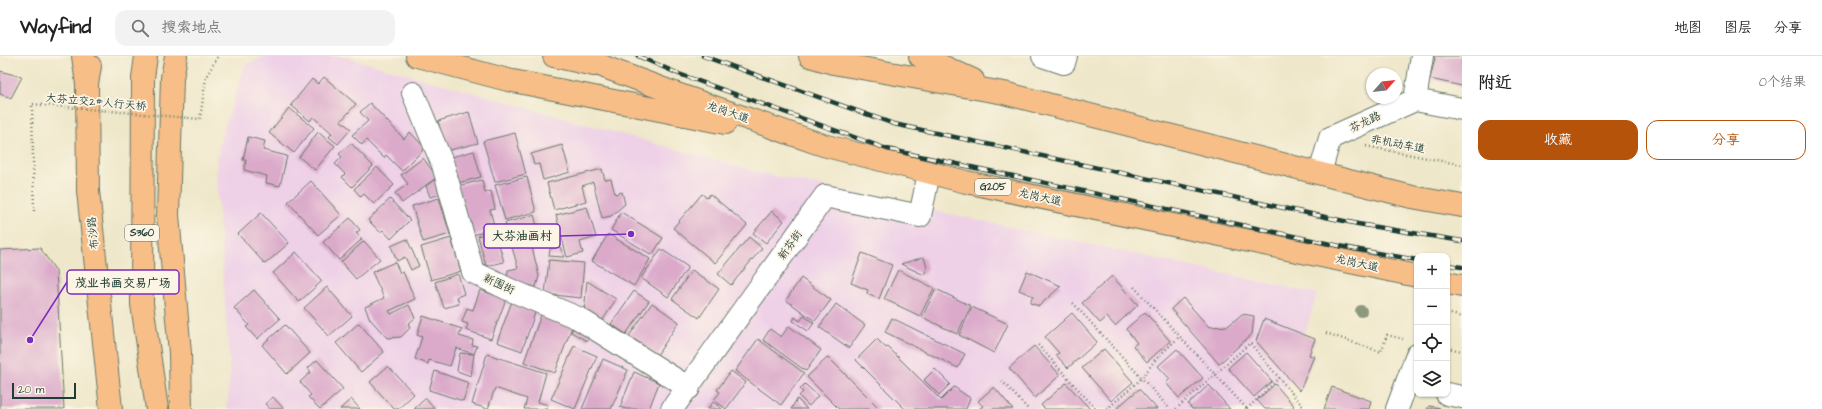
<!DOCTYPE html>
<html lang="zh">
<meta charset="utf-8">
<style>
body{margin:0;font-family:"Architects Daughter","LXGW WenKai TC",sans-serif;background:#f2f2f2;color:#222}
.controls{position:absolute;right:12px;bottom:12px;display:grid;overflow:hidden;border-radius:8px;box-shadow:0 1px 3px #0004}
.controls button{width:36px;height:36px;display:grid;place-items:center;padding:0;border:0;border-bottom:1px solid #e0e0e0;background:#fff;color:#222;font:20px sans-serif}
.compass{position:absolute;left:1366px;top:12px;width:36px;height:36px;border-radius:50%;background:#fff;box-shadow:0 1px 3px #0004;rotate:63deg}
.scale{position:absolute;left:12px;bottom:10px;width:64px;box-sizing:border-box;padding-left:4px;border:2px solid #1f3d34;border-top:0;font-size:11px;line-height:14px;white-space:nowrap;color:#1f3d34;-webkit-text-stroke:3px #fcf5e5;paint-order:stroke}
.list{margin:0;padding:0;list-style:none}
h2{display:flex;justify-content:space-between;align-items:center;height:52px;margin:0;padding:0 16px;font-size:17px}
h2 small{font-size:13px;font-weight:400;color:#767676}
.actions{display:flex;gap:8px;padding:12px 16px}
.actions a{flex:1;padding:9px 0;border:1px solid #b45309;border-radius:12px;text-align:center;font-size:14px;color:#b45309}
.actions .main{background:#b45309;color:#fff}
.icon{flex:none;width:22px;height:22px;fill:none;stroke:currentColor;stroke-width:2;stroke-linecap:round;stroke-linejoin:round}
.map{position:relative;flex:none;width:1462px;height:353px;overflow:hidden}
header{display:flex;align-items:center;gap:24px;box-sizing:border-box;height:56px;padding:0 20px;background:#fff;border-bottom:1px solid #e0e0e0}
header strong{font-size:19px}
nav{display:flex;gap:22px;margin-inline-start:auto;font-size:14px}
.search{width:280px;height:36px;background:#f2f2f2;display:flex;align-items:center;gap:10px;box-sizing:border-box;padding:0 14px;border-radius:12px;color:#767676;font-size:15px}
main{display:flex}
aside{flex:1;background:#fff}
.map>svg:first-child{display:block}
.built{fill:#eed0e7}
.building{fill:#dbaacb}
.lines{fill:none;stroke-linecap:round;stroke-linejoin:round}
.minor-casing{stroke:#677868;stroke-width:24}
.major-casing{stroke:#677868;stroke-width:24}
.highway-casing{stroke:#677868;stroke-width:24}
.path{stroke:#677868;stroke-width:2.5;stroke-dasharray:1 3;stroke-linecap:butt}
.minor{stroke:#fff;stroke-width:22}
.major{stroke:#f7be88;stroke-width:22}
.highway{stroke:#f7be88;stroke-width:22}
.rail-casing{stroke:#1f3d34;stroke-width:4.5}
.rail{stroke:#fcf5e5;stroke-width:3;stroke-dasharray:9;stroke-linecap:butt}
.path-bridge{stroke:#677868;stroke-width:2.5;stroke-dasharray:1 3;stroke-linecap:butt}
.tree{fill:#8c997e}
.labels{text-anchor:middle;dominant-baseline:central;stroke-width:3.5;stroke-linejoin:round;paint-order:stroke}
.shield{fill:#fcf5e5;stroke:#617469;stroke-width:1}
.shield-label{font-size:10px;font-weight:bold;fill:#1f3d34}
.street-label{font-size:11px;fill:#1f3d34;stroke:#fcf5e5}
.leader{fill:none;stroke:#7b2cbf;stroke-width:1.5}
.callout-dot{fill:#7b2cbf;stroke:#fcf5e5;stroke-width:1.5}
.callout{fill:#fcf5e5;stroke:#7b2cbf;stroke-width:1.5}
.callout-label{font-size:12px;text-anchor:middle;font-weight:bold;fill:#1f3d34}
</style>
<header>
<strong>Wayfind</strong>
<div class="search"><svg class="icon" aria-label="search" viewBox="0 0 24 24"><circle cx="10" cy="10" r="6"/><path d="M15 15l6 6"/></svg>搜索地点</div>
<nav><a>地图</a><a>图层</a><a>分享</a></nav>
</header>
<main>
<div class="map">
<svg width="1462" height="353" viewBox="0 0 1462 353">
<rect width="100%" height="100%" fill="#fcf5e5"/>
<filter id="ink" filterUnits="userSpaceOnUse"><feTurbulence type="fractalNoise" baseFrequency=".025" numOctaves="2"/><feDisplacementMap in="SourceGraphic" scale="8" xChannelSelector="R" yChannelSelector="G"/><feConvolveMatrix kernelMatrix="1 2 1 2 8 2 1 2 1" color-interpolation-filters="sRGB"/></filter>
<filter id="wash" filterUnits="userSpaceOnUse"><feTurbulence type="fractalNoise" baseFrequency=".012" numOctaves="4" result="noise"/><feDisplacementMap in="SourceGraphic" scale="16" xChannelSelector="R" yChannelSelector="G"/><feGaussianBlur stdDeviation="0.9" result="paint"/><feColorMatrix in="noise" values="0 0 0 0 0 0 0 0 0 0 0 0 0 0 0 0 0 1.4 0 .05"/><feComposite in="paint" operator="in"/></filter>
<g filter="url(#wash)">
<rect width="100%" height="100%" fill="#eee7c9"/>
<!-- built -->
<path class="built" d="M267,0H342L757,116L1317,238L1281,353H227L230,317L216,118L220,85L246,8Z"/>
<g id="blocks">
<!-- building -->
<path class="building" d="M1462,0V30L1430,23L1435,2L1429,0Z
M0,15L22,21L11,42L0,38Z
M324,21L356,48L341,65L351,73L338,88L329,81L332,77L313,61L310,65L291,49L312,23L318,28Z
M370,47L404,83L410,76L425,92L402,115L386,99L384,102L366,84L362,89L352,79L368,65L360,56Z
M289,52L314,72L294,97L269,77Z
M469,56L478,87L446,95L438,65Z
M318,76L335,90L315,114L299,101Z
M515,77L526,118L495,126L483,85Z
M248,81L265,85L263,94L287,100L280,130L266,127L267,120L244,114L246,104H243Z
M351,87L373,110L352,131L342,121L345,118L335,108L342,101L339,98Z
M562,89L570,116L543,124L539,108L534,109L531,98Z
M474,95L481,121L458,127L451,101Z
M423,102L437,121L402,147L395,137L408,128L401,119Z
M377,111L394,129L374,148L364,138L361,141L354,133Z
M602,113L605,124L611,123L615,138L622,136L625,148L611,160L602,162L593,126L582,130L586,145L554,154L547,127Z
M527,121L536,156L505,164L495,129Z
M437,122L442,138L430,141L426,130Z
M482,124L485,137L491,135L495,153L490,154L495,173L469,180L458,130Z
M311,125L341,159L318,179L288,146Z
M702,138L707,142L710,138L747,169L715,207L673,172Z
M439,142L450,178L423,186L412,150Z
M390,143L410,164L391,183L383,174L380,176L368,164Z
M587,151L596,181L580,186L583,197L567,201L556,159Z
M772,155L784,165L766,187L753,177Z
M621,156L663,182L652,199L611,174Z
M261,157L289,187L265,208L238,178Z
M534,159L541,185L531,187L539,220L536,231L507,224L508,214L518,212L505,167Z
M350,162L360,174L356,177L362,183L339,204L323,186Z
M495,175L504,206L486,210L478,180Z
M608,178L650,203L634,230L592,205Z
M749,181L762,192L731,229L718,218Z
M451,182L461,215L431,224L421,191Z
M407,183L419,210L411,214L405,201L397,205L391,190Z
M364,185L380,203L356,223L341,206Z
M560,191L564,201L549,200L550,193Z
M40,192L56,215L64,353H0V194Z
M661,193L688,211L668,241L641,222Z
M296,196L322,225L299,246L273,217Z
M862,197L892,209L879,243L867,238L868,234L851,227Z
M924,201L927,212L924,219L901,208Z
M549,204L584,207L581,242L545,238Z
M395,206L400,217L403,216L415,243L389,255L391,258L409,249L415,262L408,268L410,272L401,281L387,282L370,263L365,251L384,242L372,216Z
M692,214L719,233L699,262L672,243Z
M898,214L934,232L920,260L884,243Z
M1027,215L1061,230L1039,250L1030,247L1033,240L1019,234Z
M458,218L464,238L457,241L459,248L444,252L435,226Z
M1112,220L1138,249L1115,270L1107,261L1100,267L1082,247Z
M801,222L831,244L815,265L786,244Z
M587,225L616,243L601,267L584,257Z
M327,231L352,260L329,280L304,252Z
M936,233L971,250L957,278L922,261Z
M254,234L280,263L257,283L246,271L249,269L234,252Z
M480,234L506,243L491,283L466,274L468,268L462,266L467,252L473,254Z
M634,235L649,245L626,278L611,268Z
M1183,242L1209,271L1228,270L1242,258L1254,260L1252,278L1219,308L1171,253Z
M512,245L536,254L522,295L497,286Z
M652,247L679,266L657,299L629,280Z
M836,248L865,269L849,292L819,271Z
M972,251L1008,268L994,297L959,279Z
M542,256L573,268L555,317L524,306Z
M1145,256L1170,285L1147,306L1133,290L1137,287L1126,273Z
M1072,257L1097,286L1068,312L1056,299L1059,297L1045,281Z
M423,260L462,273L459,280L473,284L472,289L477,290L474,298L456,292L450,310L429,304L428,308L415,303L422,281L417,279Z
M804,260L814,267L808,275L793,265L795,261L800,265Z
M892,262L965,298L958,312L885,276Z
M1264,263L1315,283L1309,299L1314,300L1300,335L1256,285Z
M359,267L384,296L361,316L336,287Z
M575,268L591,277L587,285L571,276Z
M285,269L310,297L287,318L262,289Z
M789,270L821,294L806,315L763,284L770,273L781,281Z
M758,283L804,317L781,349L735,315Z
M877,283L886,292L888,291L941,344L954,331L970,342L966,353H905L856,304Z
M574,290L597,300L575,353L551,343Z
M1034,290L1060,319L1035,342L1009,312Z
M1104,293L1133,326L1111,345L1082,312Z
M1177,293L1203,322L1179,342L1166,327L1170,323L1158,310Z
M1246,296L1272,325L1254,341L1228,312Z
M460,297L474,298L471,320L457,315Z
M487,298L546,317L538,346L548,349L547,353H524L527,343L495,332L488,353L472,348Z
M828,301L880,353H839L807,321Z
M603,303L628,314L611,353H582Z
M317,304L343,333L320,353L308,341L311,339L300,326L311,316L308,312Z
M388,310L414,338L398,353H394L370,326Z
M935,313L950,328L939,339L924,324Z
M435,315L469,327L463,345L429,334Z
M731,315L746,326L726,353L714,344L720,336L717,334Z
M634,316L659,327L649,353H626L620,351Z
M1066,327L1090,353H1045L1041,349Z
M805,328L818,340L809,350L799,340L803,336L800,333Z
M1275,328L1294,350L1291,353H1265L1257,344Z
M1209,329L1230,353H1192L1188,348Z
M994,331L1013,353H979L983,350L978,345Z
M1332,331L1371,345L1369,353H1324Z
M1139,333L1157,353H1118L1117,352Z
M273,341L284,353H268L269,352L265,348Z
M426,342L435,353H414Z
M351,343L360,353H340Z
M797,343L807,353H791Z
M713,346L722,353H708Z
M1429,350L1440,352V353H1427Z"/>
</g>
</g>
<g filter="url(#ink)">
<use href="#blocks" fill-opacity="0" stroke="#677868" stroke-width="1"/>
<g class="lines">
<defs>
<path id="minor" d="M1043,0L1064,7L1066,0
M413,37L443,109L473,216L508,233L578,262L689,332
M1415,44L1462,53
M1320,117L1330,82L1415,44L1422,0
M1447,338L1462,341
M672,353L825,140L920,160L929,117
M1397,353L1417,299"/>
<path id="major" d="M146,0L143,22L142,248L157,353
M90,10L87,28L88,135L111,353"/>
<path id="highway" d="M83,0L87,28
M176,0L172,22L168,159L180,297L181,353
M417,0L508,24L725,67
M554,0L594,9
M581,0L607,12L677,38L823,89L966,126L1417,220
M810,0L833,7L1004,37L1412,141L1462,150
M920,0L973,24
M1447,227L1462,230"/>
</defs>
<!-- minor casing -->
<use href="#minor" class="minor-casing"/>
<!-- major casing -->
<use href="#major" class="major-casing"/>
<!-- highway casing -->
<use href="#highway" class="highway-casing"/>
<!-- path -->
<path class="path" d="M1366,90L1462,109
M1134,231L1247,353
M1073,247L1170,353
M1447,257L1462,261
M1326,277L1381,296L1387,279L1403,283
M1038,289L1096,353
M1447,292L1462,295
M1002,325L1028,353
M1107,353L1142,322L1155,304L1180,280
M1176,353L1250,287L1305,353
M1247,353L1279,322"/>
<!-- minor -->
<use href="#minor" class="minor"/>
<!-- major -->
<use href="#major" class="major"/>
<!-- highway -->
<use href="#highway" class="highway"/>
<defs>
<path id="rail" d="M638,0L679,18L887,93L1354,193L1417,204
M703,0L894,68L1358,168L1462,185
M1447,209L1462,211"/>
</defs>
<!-- rail casing -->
<use href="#rail" class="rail-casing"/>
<!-- rail -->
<use href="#rail" class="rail"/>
<!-- path-bridge -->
<path class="path-bridge" d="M34,155L32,48L200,63L206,21L218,0"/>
</g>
<!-- trees -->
<circle class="tree" cx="1361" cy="255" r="6"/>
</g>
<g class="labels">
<!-- shield labels -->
<g class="shield">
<rect x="975" y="123" width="36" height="16" rx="3"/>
<rect x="125" y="169" width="34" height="16" rx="3"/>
</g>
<g class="shield-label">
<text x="993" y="131">G205</text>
<text x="142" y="177">S360</text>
</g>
<!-- street labels -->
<g class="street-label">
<text transform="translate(96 46) rotate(5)">大芬立交2#人行天桥</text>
<text transform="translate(728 56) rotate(19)">龙岗大道</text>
<text transform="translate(1365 66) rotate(-25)">芬龙路</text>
<text transform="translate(1398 88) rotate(11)">非机动车道</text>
<text transform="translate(1040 141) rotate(12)">龙岗大道</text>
<text transform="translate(93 177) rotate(-96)">布沙路</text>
<text transform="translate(790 189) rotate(-55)">新芬街</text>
<text transform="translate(1357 207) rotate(12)">龙岗大道</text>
<text transform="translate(499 228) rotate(25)">新围街</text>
</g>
</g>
<!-- callouts -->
<path class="leader" d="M631 178L560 180M30 284L67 226"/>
<g class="callout-dot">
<circle cx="631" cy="178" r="4"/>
<circle cx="30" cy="284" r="4"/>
</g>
<g class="callout">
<rect x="484" y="168" width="76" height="24" rx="4"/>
<rect x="67" y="214" width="112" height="24" rx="4"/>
</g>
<g class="callout-label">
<text x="522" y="184">大芬油画村</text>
<text x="123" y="231">茂业书画交易广场</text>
</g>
</svg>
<div class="controls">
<button>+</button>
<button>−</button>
<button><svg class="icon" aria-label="locate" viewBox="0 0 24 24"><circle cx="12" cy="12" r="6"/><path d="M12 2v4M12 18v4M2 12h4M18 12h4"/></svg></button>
<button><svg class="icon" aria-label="layers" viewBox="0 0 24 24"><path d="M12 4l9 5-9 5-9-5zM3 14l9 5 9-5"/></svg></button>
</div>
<svg class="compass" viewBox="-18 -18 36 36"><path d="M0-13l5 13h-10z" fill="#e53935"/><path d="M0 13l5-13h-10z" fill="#767676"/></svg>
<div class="scale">20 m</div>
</div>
<aside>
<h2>附近<small>0个结果</small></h2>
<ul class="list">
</ul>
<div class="actions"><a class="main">收藏</a><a>分享</a></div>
</aside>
</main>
